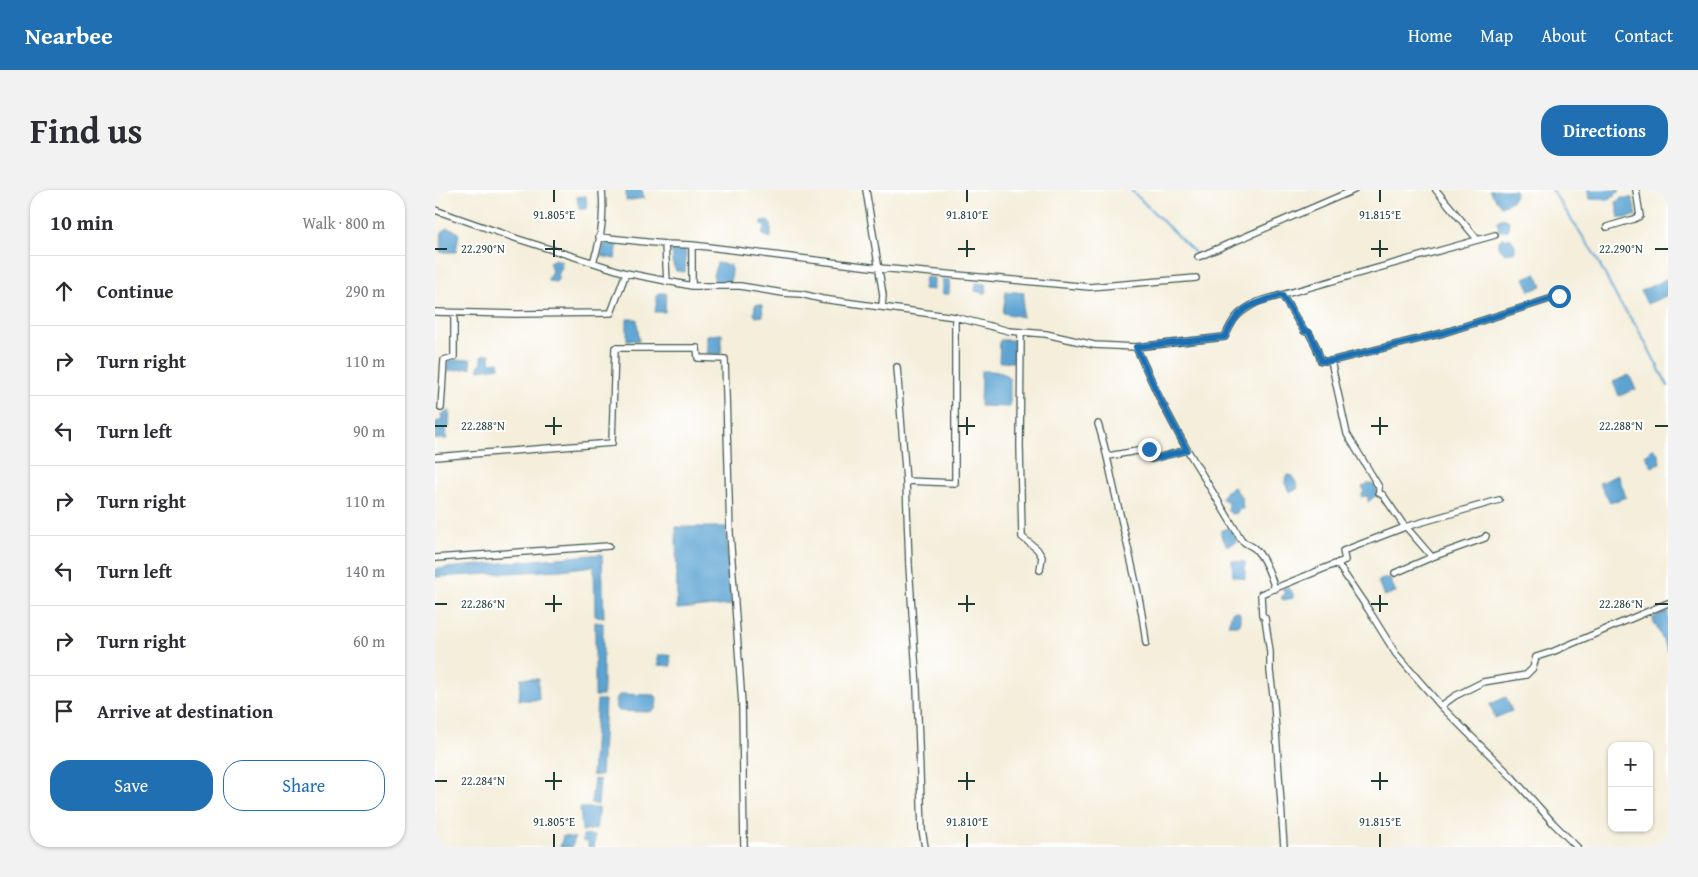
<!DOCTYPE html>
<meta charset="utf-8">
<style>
body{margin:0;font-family:"Gentium Book Plus",serif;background:#f2f2f3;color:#2b2b33}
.controls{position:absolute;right:15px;bottom:15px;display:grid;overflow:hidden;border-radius:10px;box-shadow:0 1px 4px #0004}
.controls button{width:45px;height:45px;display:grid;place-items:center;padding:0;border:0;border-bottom:1px solid #e1e1e2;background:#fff;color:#2b2b33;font:25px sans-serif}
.stop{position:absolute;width:15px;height:15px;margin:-11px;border:4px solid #1f6fb2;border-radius:50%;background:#fff}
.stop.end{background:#1f6fb2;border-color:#fff;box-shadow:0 1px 5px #0008}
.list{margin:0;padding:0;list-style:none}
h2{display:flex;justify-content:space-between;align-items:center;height:65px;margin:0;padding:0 20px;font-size:21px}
h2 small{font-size:16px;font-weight:400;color:#7c7c81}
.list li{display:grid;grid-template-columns:32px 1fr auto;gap:15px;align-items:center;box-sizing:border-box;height:70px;padding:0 20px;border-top:1px solid #e1e1e2}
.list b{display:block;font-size:19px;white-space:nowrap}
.list em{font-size:16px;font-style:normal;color:#7c7c81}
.actions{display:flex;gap:10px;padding:15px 20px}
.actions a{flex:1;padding:11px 0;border:1px solid #1f6fb2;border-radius:20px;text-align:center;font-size:18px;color:#1f6fb2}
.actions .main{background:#1f6fb2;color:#fff}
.icon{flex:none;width:28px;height:28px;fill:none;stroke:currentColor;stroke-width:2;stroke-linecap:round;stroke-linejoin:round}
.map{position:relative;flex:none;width:1233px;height:657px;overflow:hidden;border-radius:20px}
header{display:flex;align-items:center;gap:30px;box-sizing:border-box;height:70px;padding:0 25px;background:#1f6fb2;color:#fff}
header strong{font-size:24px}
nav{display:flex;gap:28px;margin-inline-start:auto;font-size:18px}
.intro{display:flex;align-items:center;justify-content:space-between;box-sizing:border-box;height:120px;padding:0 30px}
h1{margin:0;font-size:35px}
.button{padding:12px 22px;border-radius:20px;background:#1f6fb2;color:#fff;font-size:18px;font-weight:700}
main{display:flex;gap:30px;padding:0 30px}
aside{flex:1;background:#fff;border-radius:20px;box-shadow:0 1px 4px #0004}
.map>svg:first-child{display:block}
.water{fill:#5da4d3;stroke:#3e7084}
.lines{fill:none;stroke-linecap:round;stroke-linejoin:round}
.stream{stroke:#5da4d3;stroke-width:2}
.street-casing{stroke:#3f584d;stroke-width:8}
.street{stroke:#fff;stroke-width:5.5}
.route{stroke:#1f6fb2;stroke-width:6}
.ticks{fill:none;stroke:#1f3d34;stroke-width:2}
.ticks-label{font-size:12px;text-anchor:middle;fill:#1f3d34;stroke:#fff;stroke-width:4;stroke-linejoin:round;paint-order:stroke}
</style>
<header>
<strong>Nearbee</strong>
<nav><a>Home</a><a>Map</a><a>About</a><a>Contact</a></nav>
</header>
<div class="intro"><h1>Find us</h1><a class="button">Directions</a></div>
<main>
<aside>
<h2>10 min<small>Walk · 800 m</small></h2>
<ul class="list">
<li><svg class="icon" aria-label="ahead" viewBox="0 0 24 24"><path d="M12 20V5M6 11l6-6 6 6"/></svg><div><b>Continue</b></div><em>290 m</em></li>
<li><svg class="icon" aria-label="right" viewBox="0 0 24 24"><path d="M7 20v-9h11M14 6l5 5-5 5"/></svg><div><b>Turn right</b></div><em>110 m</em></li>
<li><svg class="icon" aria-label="left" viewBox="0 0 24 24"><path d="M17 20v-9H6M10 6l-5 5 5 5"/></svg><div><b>Turn left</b></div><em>90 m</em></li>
<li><svg class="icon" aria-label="right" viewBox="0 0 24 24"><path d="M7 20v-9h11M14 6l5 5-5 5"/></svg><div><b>Turn right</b></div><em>110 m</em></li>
<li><svg class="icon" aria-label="left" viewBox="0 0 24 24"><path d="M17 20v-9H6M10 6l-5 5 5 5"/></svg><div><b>Turn left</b></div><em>140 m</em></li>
<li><svg class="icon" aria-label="right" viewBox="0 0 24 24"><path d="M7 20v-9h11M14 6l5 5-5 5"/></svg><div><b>Turn right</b></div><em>60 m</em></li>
<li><svg class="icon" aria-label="arrive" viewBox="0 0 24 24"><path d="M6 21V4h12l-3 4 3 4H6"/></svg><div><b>Arrive at destination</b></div></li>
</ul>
<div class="actions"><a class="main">Save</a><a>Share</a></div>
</aside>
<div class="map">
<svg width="1233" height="657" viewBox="0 0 1233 657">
<rect width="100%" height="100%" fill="#fff"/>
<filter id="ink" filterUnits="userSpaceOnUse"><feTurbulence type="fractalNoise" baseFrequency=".02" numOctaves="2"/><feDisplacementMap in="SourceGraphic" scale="10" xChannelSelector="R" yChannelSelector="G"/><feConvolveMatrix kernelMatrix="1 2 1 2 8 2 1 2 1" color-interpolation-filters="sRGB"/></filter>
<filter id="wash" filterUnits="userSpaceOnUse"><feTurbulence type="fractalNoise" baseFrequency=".0096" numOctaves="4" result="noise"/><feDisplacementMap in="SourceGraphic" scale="20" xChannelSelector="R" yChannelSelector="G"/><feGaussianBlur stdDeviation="1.12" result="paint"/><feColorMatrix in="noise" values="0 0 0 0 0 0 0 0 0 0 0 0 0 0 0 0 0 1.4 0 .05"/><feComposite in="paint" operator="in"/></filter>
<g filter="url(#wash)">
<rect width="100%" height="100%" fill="#f4eedb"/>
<!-- water -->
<path class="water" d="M191,0H207L209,8L191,11Z
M1054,0H1080L1081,2L1077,11L1066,16Z
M1153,0H1186L1173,10L1155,9Z
M151,6L152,19H144L142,7Z
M1186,8H1197L1202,25L1193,28H1184L1181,12Z
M1068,28L1074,31L1073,40L1064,41L1062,31Z
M332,30L336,35V48L328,45L327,43L331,38L327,35V31Z
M12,38L18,39L24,44L21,62H5L7,42Z
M1068,47L1071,50L1075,47L1080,55V61L1070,64L1064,57V51Z
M170,52L183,53L180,69L166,66Z
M238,58L250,59C252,66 250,74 250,82L241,81L237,72L238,65L236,63Z
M120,69L126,71L127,77L123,85L125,87L121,92L113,91V88L117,81L114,72Z
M282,73L295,75L297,84L295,91L292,93L280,91L278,85Z
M1101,83L1107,96L1095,101L1089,88Z
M490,87L499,88V100L488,99Z
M1233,88V105L1212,114L1206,101Z
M507,89L515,90L514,104H507Z
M541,93L551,94L552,102L549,103L540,101Z
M571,101L589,103L587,127L568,123Z
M223,103H231L230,122H220L222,110L221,109Z
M324,114L327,115L328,126L321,127L319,124L320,115Z
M192,129H202L204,151L192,150Z
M287,144L286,164H272V145Z
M565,150H579L578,172H564Z
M55,164V173L64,172V177L44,180V175L47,173V165Z
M35,169L36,178L12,181L13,171Z
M546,181C557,181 568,180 575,189V217L545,216Z
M1194,185L1201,199L1184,206L1178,192Z
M15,221L14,238L11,239L12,249H0L1,232L7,230L6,224Z
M1218,258L1224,264L1225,273L1217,277L1210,266Z
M854,285L858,286L863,298L861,300L854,302L850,293L851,286Z
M1183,285L1191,307L1175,313L1164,293Z
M932,294H939L943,304L933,312V306L926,307L929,300L927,297Z
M799,297L807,308L808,319L803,320L802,323L796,324L793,321V312L786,308L791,301Z
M241,337H291L296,415L242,419Z
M793,338L802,349L800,353L792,356L786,345V341Z
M167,364L169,427L160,426L159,376L125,380L0,387V379Z
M797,371L810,372V389L798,386Z
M954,387L961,402L949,406L943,391Z
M852,397L858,403V408L848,410L846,407L849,405L850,402L847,399Z
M801,421L805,423V435H793L797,422Z
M1233,421V461L1218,430V428Z
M160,432L168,433V506H160Z
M223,465H235L236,476L223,475Z
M86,488L103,489L104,510H84Z
M188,504L220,505L222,508L221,519L214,522L184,521C180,517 180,511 183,506Z
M1071,507L1077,521L1060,528L1055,514Z
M162,510H170L166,586L157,585Z
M159,589L165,590L163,615L156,613Z
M145,618H164L161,639L147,641Z
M148,645L160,646L159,657H153V651L148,652Z
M128,646L140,648L137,657H125Z"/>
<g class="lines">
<!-- stream -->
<path class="stream" d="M696,0L762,65
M1117,0L1160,65L1184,112L1202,137L1233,196"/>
</g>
</g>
<g filter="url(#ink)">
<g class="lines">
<defs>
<path id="street" d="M431,0L448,105L447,117
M1001,0L1042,49
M0,20L83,49L191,83L257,96H305L348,103L366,104L387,109L520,127L574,141L611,144L659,155L701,157L790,147C799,126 803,123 822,112L1060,45
M1172,37L1199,29L1205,26L1201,0
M164,47L230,54L257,55L444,78L655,97L761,88
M230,54L232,92
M257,55V96
M763,67L919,0
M158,72C167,49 169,24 167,0
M847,105L869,141L874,143L881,156L886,171H896L1008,143L1124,106
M0,122L82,124L176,123L191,83
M586,142L585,256L587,347L602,359L607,367L605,380
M701,157L725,209L750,256L806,349C810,355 818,355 822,361C831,371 836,386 840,399
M896,171L912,244L944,297V303L948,305L970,337L972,338L997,367L960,383
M462,177L471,291
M6,218L9,170L19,167V123
M663,234C673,264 677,294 685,324C695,367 706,409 711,453
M673,266L714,259L717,269L752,260
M0,267L177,253L180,158H262L263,168L290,169L295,343L307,514L309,657
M997,367L1050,348L1051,346
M0,368L174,356
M902,373L933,419L961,464L1006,516L1077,587L1119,634L1142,657
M1006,516L1020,506L1048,492L1091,485L1098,478L1101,467L1117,462L1233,413
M490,657L487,640L482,498L474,375L471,291L520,293V127
M849,657L839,513L835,481V462L830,428L827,425L826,404L910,370L908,361L970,337L1064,310"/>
</defs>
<!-- street casing -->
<use href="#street" class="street-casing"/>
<!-- street -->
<use href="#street" class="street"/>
</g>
</g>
<g class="lines" filter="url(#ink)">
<!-- route -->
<path class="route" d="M714,259L717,269L752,260L725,209L701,157L790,147C803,116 817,114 847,105L869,141L874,142L881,156L886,171H896L1008,143L1124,106"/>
</g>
<!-- ticks -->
<path class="ticks" d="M119,0V12M532,0V12M945,0V12M119,50V67M532,50V67M945,50V67M0,59H12M110,59H127M523,59H540M936,59H953M1220,59H1233M119,227V245M532,227V245M945,227V245M0,236H12M110,236H127M523,236H540M936,236H953M1220,236H1233M119,405V422M532,405V422M945,405V422M0,414H12M110,414H127M523,414H540M936,414H953M1220,414H1233M119,582V600M532,582V600M945,582V600M0,591H12M110,591H127M523,591H540M936,591H953M119,644V657M532,644V657M945,644V657"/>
<g class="ticks-label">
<text x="119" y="29">91.805°E</text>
<text x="532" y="29">91.810°E</text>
<text x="945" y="29">91.815°E</text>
<text x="48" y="63">22.290°N</text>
<text x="1186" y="63">22.290°N</text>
<text x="48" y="240">22.288°N</text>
<text x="1186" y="240">22.288°N</text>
<text x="48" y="418">22.286°N</text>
<text x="1186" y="418">22.286°N</text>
<text x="48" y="595">22.284°N</text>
<text x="119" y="636">91.805°E</text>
<text x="532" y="636">91.810°E</text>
<text x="945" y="636">91.815°E</text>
</g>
</svg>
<div class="controls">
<button>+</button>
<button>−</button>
</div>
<div class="stop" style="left:1124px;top:106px"></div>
<div class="stop end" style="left:714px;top:259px"></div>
</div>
</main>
